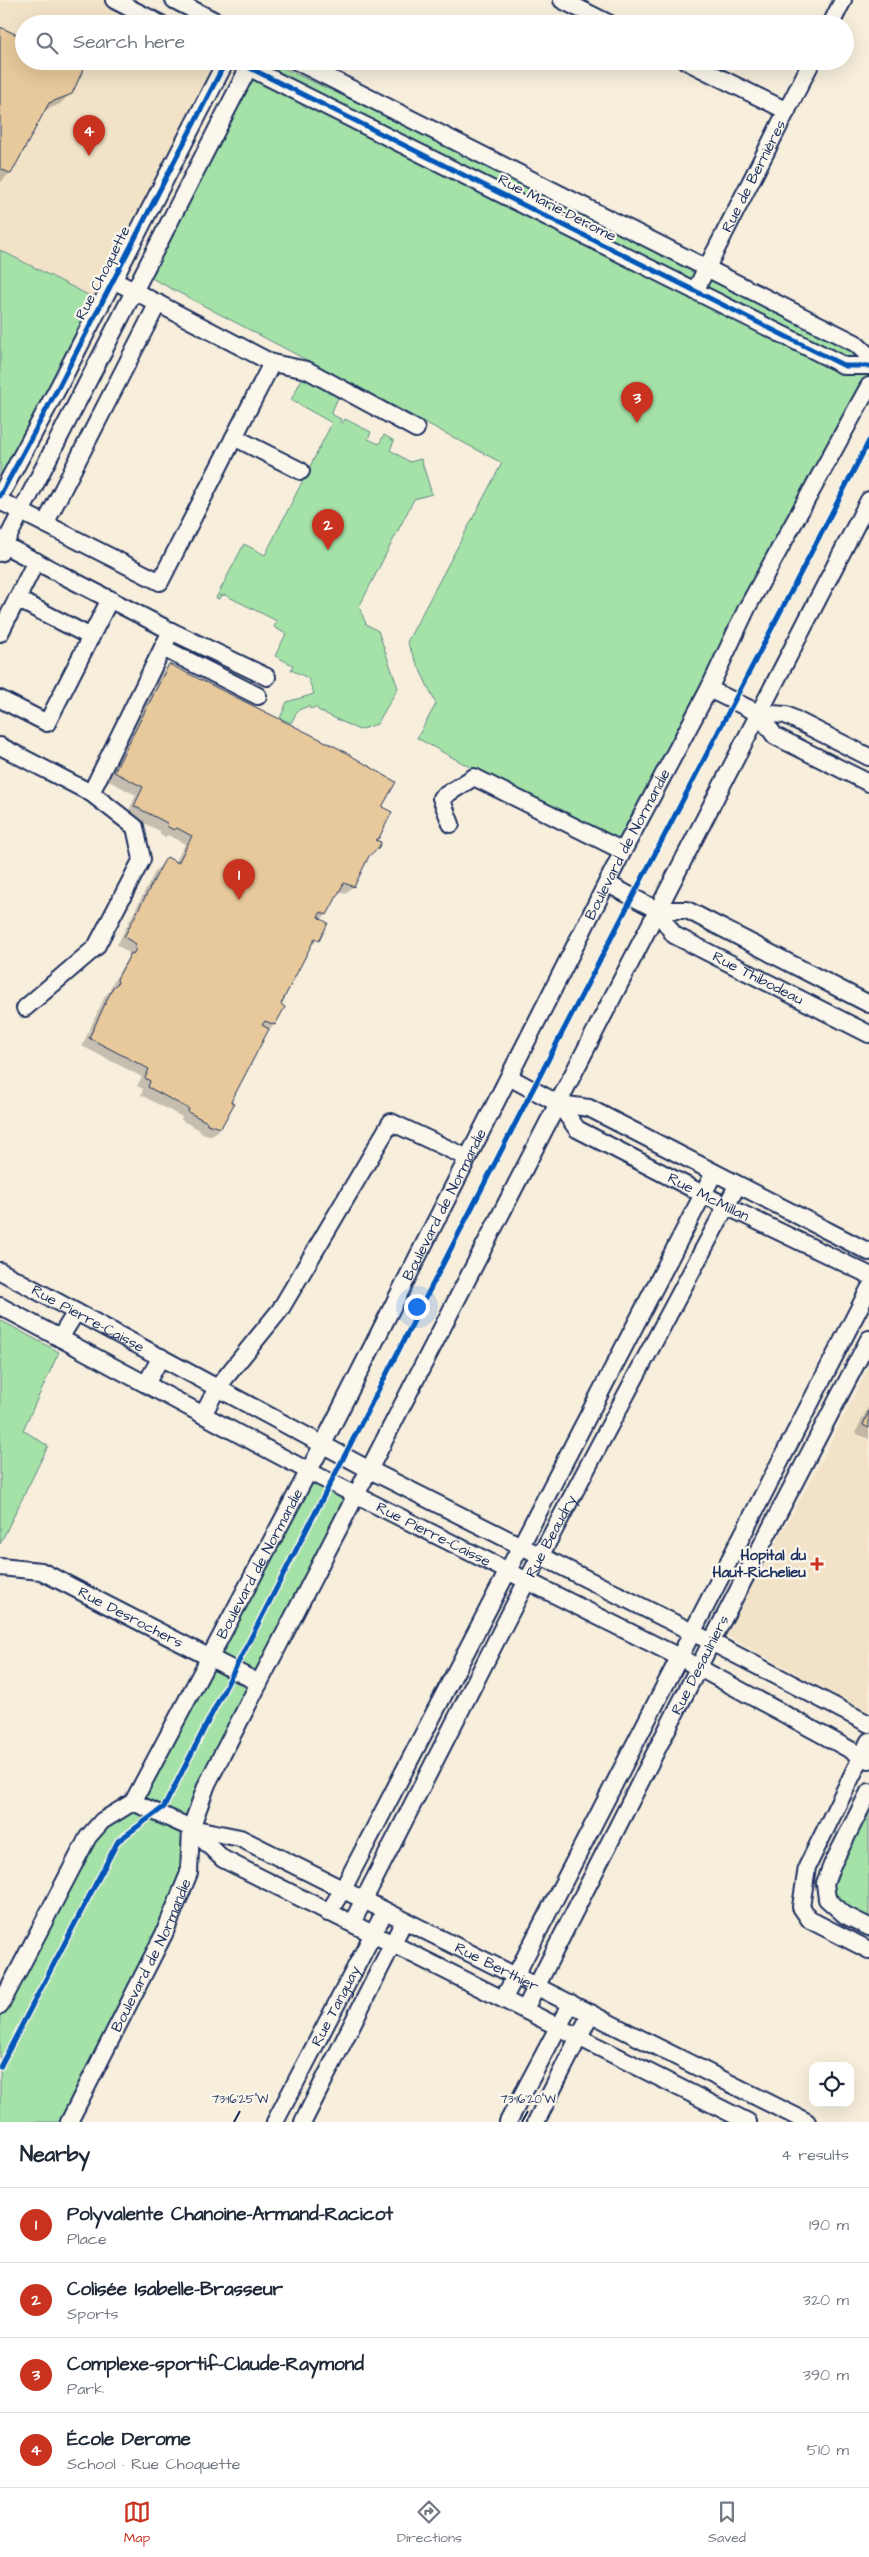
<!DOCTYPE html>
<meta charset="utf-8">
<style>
body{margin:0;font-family:"Architects Daughter",sans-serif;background:#f6f6f7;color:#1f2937}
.controls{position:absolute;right:15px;bottom:15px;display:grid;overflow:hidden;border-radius:10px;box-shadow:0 5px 20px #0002}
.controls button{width:45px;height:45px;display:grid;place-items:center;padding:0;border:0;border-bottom:1px solid #e0e1e3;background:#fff;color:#1f2937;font:25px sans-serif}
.you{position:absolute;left:416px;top:1306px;width:18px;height:18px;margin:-12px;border:4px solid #fff;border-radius:50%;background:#1a73e8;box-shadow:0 0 0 8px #1a73e833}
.badge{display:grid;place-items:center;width:32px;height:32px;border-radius:50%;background:#c8321e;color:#fff;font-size:16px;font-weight:700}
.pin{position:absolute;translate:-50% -41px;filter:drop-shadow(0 1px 2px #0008)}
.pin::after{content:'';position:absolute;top:26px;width:18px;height:15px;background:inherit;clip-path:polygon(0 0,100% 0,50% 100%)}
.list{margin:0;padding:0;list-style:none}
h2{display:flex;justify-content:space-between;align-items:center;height:65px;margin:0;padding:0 20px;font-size:21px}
h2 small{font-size:16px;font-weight:400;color:#747a83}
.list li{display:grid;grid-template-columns:32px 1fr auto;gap:15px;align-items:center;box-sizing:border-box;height:75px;padding:0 20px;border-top:1px solid #e0e1e3}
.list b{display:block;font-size:19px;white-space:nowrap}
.list p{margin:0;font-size:16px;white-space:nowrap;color:#747a83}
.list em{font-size:16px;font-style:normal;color:#747a83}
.icon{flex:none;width:28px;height:28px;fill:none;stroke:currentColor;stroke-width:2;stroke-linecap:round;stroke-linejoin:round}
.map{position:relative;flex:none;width:869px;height:2122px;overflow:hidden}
.search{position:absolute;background:#fff;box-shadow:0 5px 20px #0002;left:15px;right:15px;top:15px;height:55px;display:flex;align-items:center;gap:12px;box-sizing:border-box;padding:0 18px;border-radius:28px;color:#747a83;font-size:19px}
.sheet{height:365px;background:#fff}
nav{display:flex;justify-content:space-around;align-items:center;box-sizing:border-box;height:70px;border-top:1px solid #e0e1e3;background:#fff;font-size:14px;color:#747a83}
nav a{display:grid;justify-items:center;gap:2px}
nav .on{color:#c8321e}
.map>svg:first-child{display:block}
.built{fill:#f2e3c8}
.green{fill:#a5e2a8;stroke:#608883}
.shadow{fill:#0003}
.building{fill:#e7c99b;stroke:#1b2f5e}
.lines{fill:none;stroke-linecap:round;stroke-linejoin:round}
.minor-casing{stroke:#1b2f5e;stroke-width:20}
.minor{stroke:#fbf7ec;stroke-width:16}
.cycleway-casing{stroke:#fbf7ec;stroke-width:8}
.cycleway{stroke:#0057b8;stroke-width:5}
.ticks{fill:none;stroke:#1b2f5e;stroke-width:2}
.poi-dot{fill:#c8321e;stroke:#fbf7ec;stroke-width:2}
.labels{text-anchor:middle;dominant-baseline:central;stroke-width:4.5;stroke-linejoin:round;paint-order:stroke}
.street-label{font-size:15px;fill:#1b2f5e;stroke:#fbf7ec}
.poi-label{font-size:15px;font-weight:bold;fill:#1b2f5e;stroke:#fbf7ec;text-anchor:end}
.ticks-label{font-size:12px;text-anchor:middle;fill:#1b2f5e;stroke:#fbf7ec;stroke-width:4.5;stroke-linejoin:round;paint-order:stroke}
</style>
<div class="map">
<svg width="869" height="2122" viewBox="0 0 869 2122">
<rect width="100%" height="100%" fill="#f7eedc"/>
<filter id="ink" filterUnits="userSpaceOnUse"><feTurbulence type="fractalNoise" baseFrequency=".02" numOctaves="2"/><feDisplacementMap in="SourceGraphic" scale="10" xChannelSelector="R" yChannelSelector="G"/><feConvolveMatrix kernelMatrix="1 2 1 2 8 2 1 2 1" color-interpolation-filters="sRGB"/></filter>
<g filter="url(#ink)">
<!-- built -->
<path class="built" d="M0,0H114L161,24H24V61H226L98,300L0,250Z
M869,1366V1713L725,1635L818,1467Z"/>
<!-- green -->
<path class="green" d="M246,61H269L707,268L869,354V382L623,851L417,738L436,704L407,642L502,463L138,271Z
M0,250L98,300L0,489Z
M303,377L339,395L331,414L341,419L340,423L342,424L345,419L371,432L368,439L379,444L384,435L394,441L390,450L410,462L421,459L432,494L414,499L359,607L366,624L378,631L398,688L377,724L359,730L318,710L316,707L310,709L309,706L298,710L291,723L280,718L287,702L314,694L308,678L291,670L293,665L275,656L286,634L274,627L277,621L225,595L220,596L219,599L216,598L244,544L265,555L332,423L291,400Z
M0,1320L59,1352L23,1430L48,1446L0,1544Z
M308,1471L355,1494L208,1784L189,1873L69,2122H0V2006L88,1837L133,1802Z
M869,1807V1921L848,1910L833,1896L831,1885Z"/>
<!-- shadow -->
<path class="shadow" d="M0,28L24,61L71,93L60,104L44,111L10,173L0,183Z
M169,665L380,808L374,841L353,886L345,894L338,892L326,914L320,920L318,940L309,947L279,1005L283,1007L274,1025L266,1033L229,1103L220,1128L212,1136L199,1132L200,1130L181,1120L182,1117L141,1095L143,1089L137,1086L142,1077L82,1046L105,996L110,991V988L128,957L129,953L117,945L156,870L167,859L175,863L185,844L168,835L165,837L160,835V831L127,815L136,795L107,780L161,673Z
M869,1406V1439L855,1433Z"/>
<!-- building -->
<path class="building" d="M0,27L24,38V61H87L72,94L49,103L11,174L0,168Z
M169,664L338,748L396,782L382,807L392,812L379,838L375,840L381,842L379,847L369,856L354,887L344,883L327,915L321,912L318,917L328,923L319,941L315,938L281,1004L285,1007L275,1025L265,1021L262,1025L269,1029L231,1102L234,1104L221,1128L207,1124V1122L188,1112L189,1109L148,1087L150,1081L145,1078L149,1069L89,1038L113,987L118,983L117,979L131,953L133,954L136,949L134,948L136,944L124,937L164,861L167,857L178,863L192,836L177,828L174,830L168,827L167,823L134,806L143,787L114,772Z
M869,1411V1428L863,1425Z"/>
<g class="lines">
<defs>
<g id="minor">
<path d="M114,0L161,24"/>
<path d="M174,0L221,24"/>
<path d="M562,0L610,24"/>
<path d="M831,24L843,0"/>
<path d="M236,61L845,366H869"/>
<path d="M296,61L855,343L869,356"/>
<path d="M686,61L787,111"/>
<path id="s1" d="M695,291L812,61"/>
<path d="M272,363L307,370L416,429"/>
<path d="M234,437L301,471"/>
<path d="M0,496L59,386L226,61"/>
<path d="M0,501L160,582L272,363L113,280"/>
<path d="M45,524L158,303"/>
<path d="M0,543L171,631L91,793L135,827L142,859L96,947L25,1008"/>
<path d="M0,553L252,61"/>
<path d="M17,599L91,637"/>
<path d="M171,631L267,677"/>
<path d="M0,633L36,561"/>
<path d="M163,648L258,696"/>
<path d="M709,689L758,713L786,715L869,757"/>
<path d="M0,699L47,723L110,599"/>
<path d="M758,713L775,736L869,783"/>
<path d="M0,746L91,793"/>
<path d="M451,824L441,798L474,777L623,851"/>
<path id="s2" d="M608,884L657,910L674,935L869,1034"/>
<path d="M657,910H687L869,1004"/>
<path d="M509,1077L559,1104L589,1108L869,1252"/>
<path id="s3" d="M559,1104L577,1129L726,1206L869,1275"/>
<path id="s4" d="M0,1271L368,1469L692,1632L869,1724"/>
<path id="s5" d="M0,1306L308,1471L679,1657L869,1760"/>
<path d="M60,1338L76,1312"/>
<path d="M146,1384L161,1357"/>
<path d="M203,1415L217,1388L280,1310L391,1122L468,1158"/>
<path id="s6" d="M0,1567L41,1571L259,1683"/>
<path d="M869,1741L807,1867L801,1907L810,1920L869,1950"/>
<path d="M869,1792L832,1865L825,1883L827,1899L845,1915L869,1927"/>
<path id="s7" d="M133,1802L191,1828L240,1838L807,2122"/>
<path d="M191,1828L223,1859L748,2122"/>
<path d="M328,1913L342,1891L714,1173"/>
<path id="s8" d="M352,1923L519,1596L737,1186"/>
<path d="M504,1998L869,1289"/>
<path id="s9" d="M0,2006L88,1837L102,1821L133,1802L323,1444L623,851L709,689L747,608L869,386"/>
<path id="s10" d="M525,2009L716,1633L869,1339"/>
<path id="s11" d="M69,2122L164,1934L189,1873L191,1828L207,1784L869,500"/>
<path id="s12" d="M275,2122L385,1911"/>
<path d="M303,2122L404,1921"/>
<path d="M508,2122L571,2003"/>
<path d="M536,2122L591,2013"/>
</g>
</defs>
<!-- minor casing -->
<use href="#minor" class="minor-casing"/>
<!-- minor -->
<use href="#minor" class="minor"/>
<defs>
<path id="cycleway" d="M236,61L845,366H869
M0,496L59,386L226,61
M0,2067L118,1841L164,1807L533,1089L869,441"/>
</defs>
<!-- cycleway casing -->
<use href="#cycleway" class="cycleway-casing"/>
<!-- cycleway -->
<use href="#cycleway" class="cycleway"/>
</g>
</g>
<!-- ticks -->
<path class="ticks" d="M234,2122L240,2111M522,2122L528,2111"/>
<!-- markers -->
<path class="poi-dot" d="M814.5 1556.5h5v5h5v5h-5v5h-5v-5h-5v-5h5z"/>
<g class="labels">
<!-- street labels -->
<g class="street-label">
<text stroke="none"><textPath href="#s1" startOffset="129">Rue de Bernières</textPath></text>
<text transform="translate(557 208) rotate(27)">Rue Marie-Derome</text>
<text transform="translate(103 273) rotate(-63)">Rue Choquette</text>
<text stroke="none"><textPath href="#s9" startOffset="1326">Boulevard de Normandie</textPath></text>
<text stroke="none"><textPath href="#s2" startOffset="180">Rue Thibodeau</textPath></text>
<text stroke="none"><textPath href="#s3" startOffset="179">Rue McMillan</textPath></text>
<text stroke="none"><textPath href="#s9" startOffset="922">Boulevard de Normandie</textPath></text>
<text stroke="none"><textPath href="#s4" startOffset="100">Rue Pierre-Caisse</textPath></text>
<text stroke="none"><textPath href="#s5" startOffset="490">Rue Pierre-Caisse</textPath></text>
<text stroke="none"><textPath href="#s8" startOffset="435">Rue Beaudry</textPath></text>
<text stroke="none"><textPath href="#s9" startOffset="518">Boulevard de Normandie</textPath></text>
<text stroke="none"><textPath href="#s6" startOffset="142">Rue Desrochers</textPath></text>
<text stroke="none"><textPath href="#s10" startOffset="386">Rue Desaulniers</textPath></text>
<text stroke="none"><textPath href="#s11" startOffset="186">Boulevard de Normandie</textPath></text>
<text stroke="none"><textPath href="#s7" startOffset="401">Rue Berthier</textPath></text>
<text stroke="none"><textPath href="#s12" startOffset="131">Rue Tanguay</textPath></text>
</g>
<!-- poi labels -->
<g class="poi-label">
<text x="806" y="1555">Hopital du<tspan x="806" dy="17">Haut-Richelieu</tspan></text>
</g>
</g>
<g class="ticks-label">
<text x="240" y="2103">73°16'25"W</text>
<text x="528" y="2103">73°16'20"W</text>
</g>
</svg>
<div class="controls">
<button><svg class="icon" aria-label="locate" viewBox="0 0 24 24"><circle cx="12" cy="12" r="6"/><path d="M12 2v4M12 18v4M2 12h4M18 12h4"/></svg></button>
</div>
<div class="you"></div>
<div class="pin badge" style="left:239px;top:900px">1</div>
<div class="pin badge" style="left:328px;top:550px">2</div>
<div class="pin badge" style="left:637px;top:423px">3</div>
<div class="pin badge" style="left:89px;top:156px">4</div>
<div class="search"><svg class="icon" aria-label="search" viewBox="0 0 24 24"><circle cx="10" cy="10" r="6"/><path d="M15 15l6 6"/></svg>Search here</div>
</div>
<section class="sheet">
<h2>Nearby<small>4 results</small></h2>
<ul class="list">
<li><span class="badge">1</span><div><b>Polyvalente Chanoine-Armand-Racicot</b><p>Place</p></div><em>190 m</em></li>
<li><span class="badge">2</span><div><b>Colisée Isabelle-Brasseur</b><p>Sports</p></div><em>320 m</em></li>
<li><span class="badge">3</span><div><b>Complexe-sportif-Claude-Raymond</b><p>Park</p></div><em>390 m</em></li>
<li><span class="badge">4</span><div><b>École Derome</b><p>School · Rue Choquette</p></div><em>510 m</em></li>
</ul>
</section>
<nav>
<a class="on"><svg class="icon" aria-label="map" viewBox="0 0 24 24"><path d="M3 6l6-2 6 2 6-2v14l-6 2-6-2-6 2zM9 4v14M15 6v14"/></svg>Map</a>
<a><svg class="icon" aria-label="directions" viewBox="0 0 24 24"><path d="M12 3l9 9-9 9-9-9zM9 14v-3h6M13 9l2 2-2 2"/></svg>Directions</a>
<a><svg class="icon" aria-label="saved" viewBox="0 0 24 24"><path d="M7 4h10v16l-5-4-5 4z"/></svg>Saved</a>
</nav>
